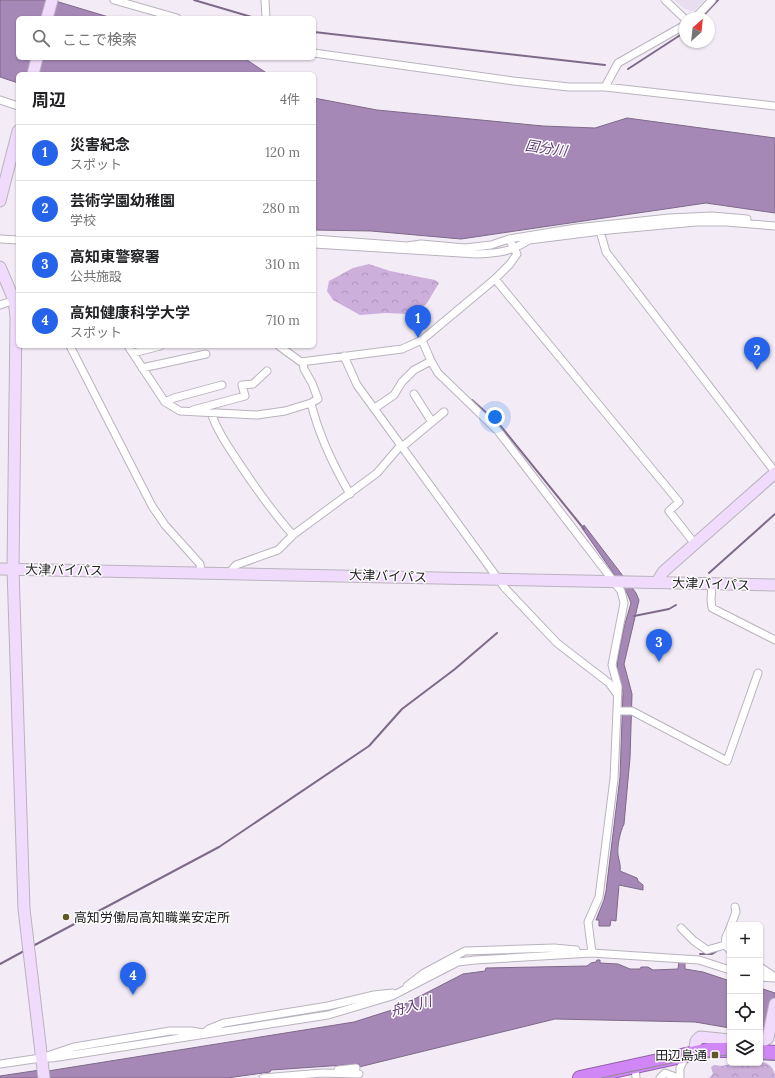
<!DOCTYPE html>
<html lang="ja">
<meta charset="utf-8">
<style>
body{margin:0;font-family:Lora,"Noto Sans JP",serif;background:#f6f6f6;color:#202124}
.controls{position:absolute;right:12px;bottom:12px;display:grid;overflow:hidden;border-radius:6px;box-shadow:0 1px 3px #0004}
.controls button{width:36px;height:36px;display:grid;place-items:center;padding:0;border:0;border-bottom:1px solid #e0e0e0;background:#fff;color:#202124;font:20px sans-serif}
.compass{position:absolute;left:679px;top:12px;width:36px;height:36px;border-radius:50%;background:#fff;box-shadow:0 1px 3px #0004;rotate:27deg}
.you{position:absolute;left:495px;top:417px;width:14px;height:14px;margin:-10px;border:3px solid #fff;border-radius:50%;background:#1a73e8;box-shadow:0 0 0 6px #1a73e833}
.badge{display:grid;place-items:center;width:26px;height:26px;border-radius:50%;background:#2563eb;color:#fff;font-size:13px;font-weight:700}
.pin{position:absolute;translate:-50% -33px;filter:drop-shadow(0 1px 2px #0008)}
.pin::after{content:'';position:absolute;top:21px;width:14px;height:12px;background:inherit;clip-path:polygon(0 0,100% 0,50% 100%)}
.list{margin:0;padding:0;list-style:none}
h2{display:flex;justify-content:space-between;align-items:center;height:52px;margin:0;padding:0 16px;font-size:17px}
h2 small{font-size:13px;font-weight:400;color:#757577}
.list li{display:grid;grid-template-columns:26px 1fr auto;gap:12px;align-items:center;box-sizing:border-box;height:56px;padding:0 16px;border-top:1px solid #e0e0e0}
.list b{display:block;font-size:15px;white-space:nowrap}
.list p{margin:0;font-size:13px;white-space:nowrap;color:#757577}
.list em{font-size:13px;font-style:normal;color:#757577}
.icon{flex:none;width:22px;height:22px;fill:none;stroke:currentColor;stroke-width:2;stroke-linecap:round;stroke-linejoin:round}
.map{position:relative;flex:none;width:775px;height:1078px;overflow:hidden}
.search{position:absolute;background:#fff;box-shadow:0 1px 3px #0004;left:16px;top:16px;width:300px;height:44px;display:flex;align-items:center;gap:10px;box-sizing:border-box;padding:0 14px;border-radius:6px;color:#757577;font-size:15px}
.panel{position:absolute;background:#fff;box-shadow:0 1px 3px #0004;left:16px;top:72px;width:300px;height:276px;border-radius:6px}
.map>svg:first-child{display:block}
.built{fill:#e9deef}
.forest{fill:url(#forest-crowns)}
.water{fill:#a588b5;stroke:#7e6989}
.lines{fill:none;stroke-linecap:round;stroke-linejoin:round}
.stream{stroke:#7e6989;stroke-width:2}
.street-casing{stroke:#b9b3bd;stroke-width:9}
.secondary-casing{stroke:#b9b3bd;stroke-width:13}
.highway-casing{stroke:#9362ac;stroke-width:16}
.street{stroke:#fff;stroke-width:7}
.secondary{stroke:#f1dbfc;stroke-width:11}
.highway{stroke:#d086f5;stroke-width:14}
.tram{stroke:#8f8a91;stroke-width:1}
.poi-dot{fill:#5e5925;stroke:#fff;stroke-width:1.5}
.labels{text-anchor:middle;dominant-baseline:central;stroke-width:3;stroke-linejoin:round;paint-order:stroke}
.street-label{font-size:13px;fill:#222023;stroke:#fff}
.poi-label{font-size:13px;fill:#222023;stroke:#fff;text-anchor:start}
.water-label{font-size:14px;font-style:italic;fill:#613a75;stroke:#fff}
</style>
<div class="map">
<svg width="775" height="1078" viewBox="0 0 775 1078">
<defs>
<pattern id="forest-crowns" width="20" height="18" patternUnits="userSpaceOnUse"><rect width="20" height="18" fill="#cdafdc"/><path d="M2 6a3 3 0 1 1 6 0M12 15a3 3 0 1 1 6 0" fill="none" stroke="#b096bc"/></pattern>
</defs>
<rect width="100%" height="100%" fill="#f3ecf7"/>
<!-- built -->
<path class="built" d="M674,0H705L694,11H691L683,8Z"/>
<!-- forest -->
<path class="forest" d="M369,264L390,271L435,280L439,283L427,303L418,312L408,314L386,313L360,315L333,300L327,291L329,281L353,268Z
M760,1062C769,1062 775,1069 775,1078H709L713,1074L711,1067L714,1065L722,1066L734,1063H760Z"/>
<!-- water -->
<path class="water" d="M0,0H52L112,18H18V58H244L268,74H18V83L0,77Z
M314,98L377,110L543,126L595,128L627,118L775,138V213L706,203L461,239L371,231L314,230Z
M584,525L636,593L639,600L624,664L632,694L630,758L624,824C620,832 617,846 618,855C619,861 621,865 620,871L637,878L638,881L643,885V890L619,885L616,921L611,920L610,926H599V920H596L604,900L606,891L620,777L623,692L617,670L618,658L624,627L631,603L627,593L582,528Z
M597,960H600V963L618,964L630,969H640L641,967H648L653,970L678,969L679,961L685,962V969L703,972L730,981V1028L695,1022L555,1019L359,1067V1064L271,1070L270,1072L227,1078H0V1076L40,1070L48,1071L354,1022L395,1009L463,974L485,971L486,968L587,966L591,963L596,962Z
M760,988L775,993V1035L760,1031Z"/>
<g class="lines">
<!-- stream -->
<path class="stream" d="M194,0L255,18
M701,18L718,0
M314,32L605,65
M628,69L685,32
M472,400L499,424L584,529
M709,573L775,514
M634,616L669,609L676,605
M31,947L219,847L369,746L402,709L455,669L497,633
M700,954H712L717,951
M0,964L24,951"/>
<defs>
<path id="street" d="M114,0L177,18
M265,0L266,18
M665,0L685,19
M695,18L712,0
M314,53L513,81L569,87H605L775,106
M605,87L618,63L685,25
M0,100L18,106
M600,231L606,252L775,472
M0,239L18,240
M314,239L407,246L421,244L465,248L491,245L509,239L576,228L669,218L712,216L747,219
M314,244L477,254C499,253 510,252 529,240L609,230L696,222H726L775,226
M495,279L679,502L669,511L695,544
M0,305L18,299
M422,340L431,361L438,373L498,431L621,591L624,603L612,665L618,687L614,779L599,897L588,922L592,953
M70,346L152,506L165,525L200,564L201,572
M128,346L165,402L180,411L257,415L285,411L311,403C319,436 333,465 350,494
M279,346L301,362L402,349L422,340L495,279L510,264L517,254L509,239
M133,353L160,346
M344,356L357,385L504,587L557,643L609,683L617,694
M303,362L304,369L312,383L318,399L311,403
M142,368L206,354
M414,394L432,422
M165,402L174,398L222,385
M375,408L394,395L402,382L414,370L431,361
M193,410L245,396L242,385L253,384L267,371
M211,413C218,433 230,449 241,466C257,490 274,514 293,535
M402,447L444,412
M229,573L236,565L278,550L293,535L377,473L401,445
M712,584L711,600L712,608L775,640
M617,711H632L727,761L758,673
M731,925L736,912L735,907
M681,928L694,941L707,950L725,945
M730,928L726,937L725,945L730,950
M760,967L775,977
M760,977L775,978
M407,986L424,973L465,951L554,948L576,950
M41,1058H52L328,1015L392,996L458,962L475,960L592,953L699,960L730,970
M0,1064L41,1058L74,1047L170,1031H191L204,1033L209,1029L224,1023L328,1006L374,995L392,993
M635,1066L636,1078
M338,1070L356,1068
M263,1078L322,1073L359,1074
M660,1078L665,1073L678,1078
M680,1078V1068L686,1056"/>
<path id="secondary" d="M47,18L52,0
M33,74L37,58
M0,201L18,131
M0,267L14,300L16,317L13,569L24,909L44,1078
M0,569L775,585
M657,582L663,572L775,473
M760,1043L768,1038L775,1004
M694,1054L696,1041L700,1037L730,1040"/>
<path id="highway" d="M760,1052L775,1053
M580,1078L709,1050H730"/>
</defs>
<!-- street casing -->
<use href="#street" class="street-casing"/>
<!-- secondary casing -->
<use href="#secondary" class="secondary-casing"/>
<!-- highway casing -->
<use href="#highway" class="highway-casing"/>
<!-- street -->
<use href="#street" class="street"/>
<!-- secondary -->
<use href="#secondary" class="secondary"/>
<!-- highway -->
<use href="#highway" class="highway"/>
<!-- tram -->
<path class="tram" d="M760,1059L775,1060
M601,1078L695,1058L730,1055"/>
</g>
<!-- markers -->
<g class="poi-dot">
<circle cx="66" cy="917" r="4"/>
<rect x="711" y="1051" width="8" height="8" rx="2"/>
</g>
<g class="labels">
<!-- street labels -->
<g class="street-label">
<text transform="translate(64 570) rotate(1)">大津バイパス</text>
<text transform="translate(388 576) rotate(2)">大津バイパス</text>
<text transform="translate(711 584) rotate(2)">大津バイパス</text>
</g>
<!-- poi labels -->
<g class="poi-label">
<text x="74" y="917">高知労働局高知職業安定所</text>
<text x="707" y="1055" text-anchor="end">田辺島通</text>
</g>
<!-- water labels -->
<g class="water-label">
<text transform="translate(546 148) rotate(8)">国分川</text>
<text transform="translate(411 1006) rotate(-15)">舟入川</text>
</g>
</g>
</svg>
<div class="controls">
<button>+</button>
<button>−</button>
<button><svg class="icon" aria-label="locate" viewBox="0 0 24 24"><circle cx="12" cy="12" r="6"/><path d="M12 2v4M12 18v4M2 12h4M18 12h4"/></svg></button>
<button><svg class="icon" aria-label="layers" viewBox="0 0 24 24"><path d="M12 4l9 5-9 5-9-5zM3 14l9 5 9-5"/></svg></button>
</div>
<svg class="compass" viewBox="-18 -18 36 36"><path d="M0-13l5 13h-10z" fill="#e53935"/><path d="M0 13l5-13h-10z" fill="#757577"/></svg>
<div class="you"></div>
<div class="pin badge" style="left:418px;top:338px">1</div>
<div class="pin badge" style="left:757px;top:370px">2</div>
<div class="pin badge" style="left:659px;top:662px">3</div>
<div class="pin badge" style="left:133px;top:995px">4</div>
<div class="search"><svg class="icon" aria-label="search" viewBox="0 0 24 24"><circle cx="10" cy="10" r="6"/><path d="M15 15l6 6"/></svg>ここで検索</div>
<section class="panel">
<h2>周辺<small>4件</small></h2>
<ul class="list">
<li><span class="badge">1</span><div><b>災害紀念</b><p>スポット</p></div><em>120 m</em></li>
<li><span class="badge">2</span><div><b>芸術学園幼稚園</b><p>学校</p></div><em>280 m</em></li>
<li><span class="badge">3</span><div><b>高知東警察署</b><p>公共施設</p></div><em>310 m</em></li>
<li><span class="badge">4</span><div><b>高知健康科学大学</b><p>スポット</p></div><em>710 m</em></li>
</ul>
</section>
</div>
